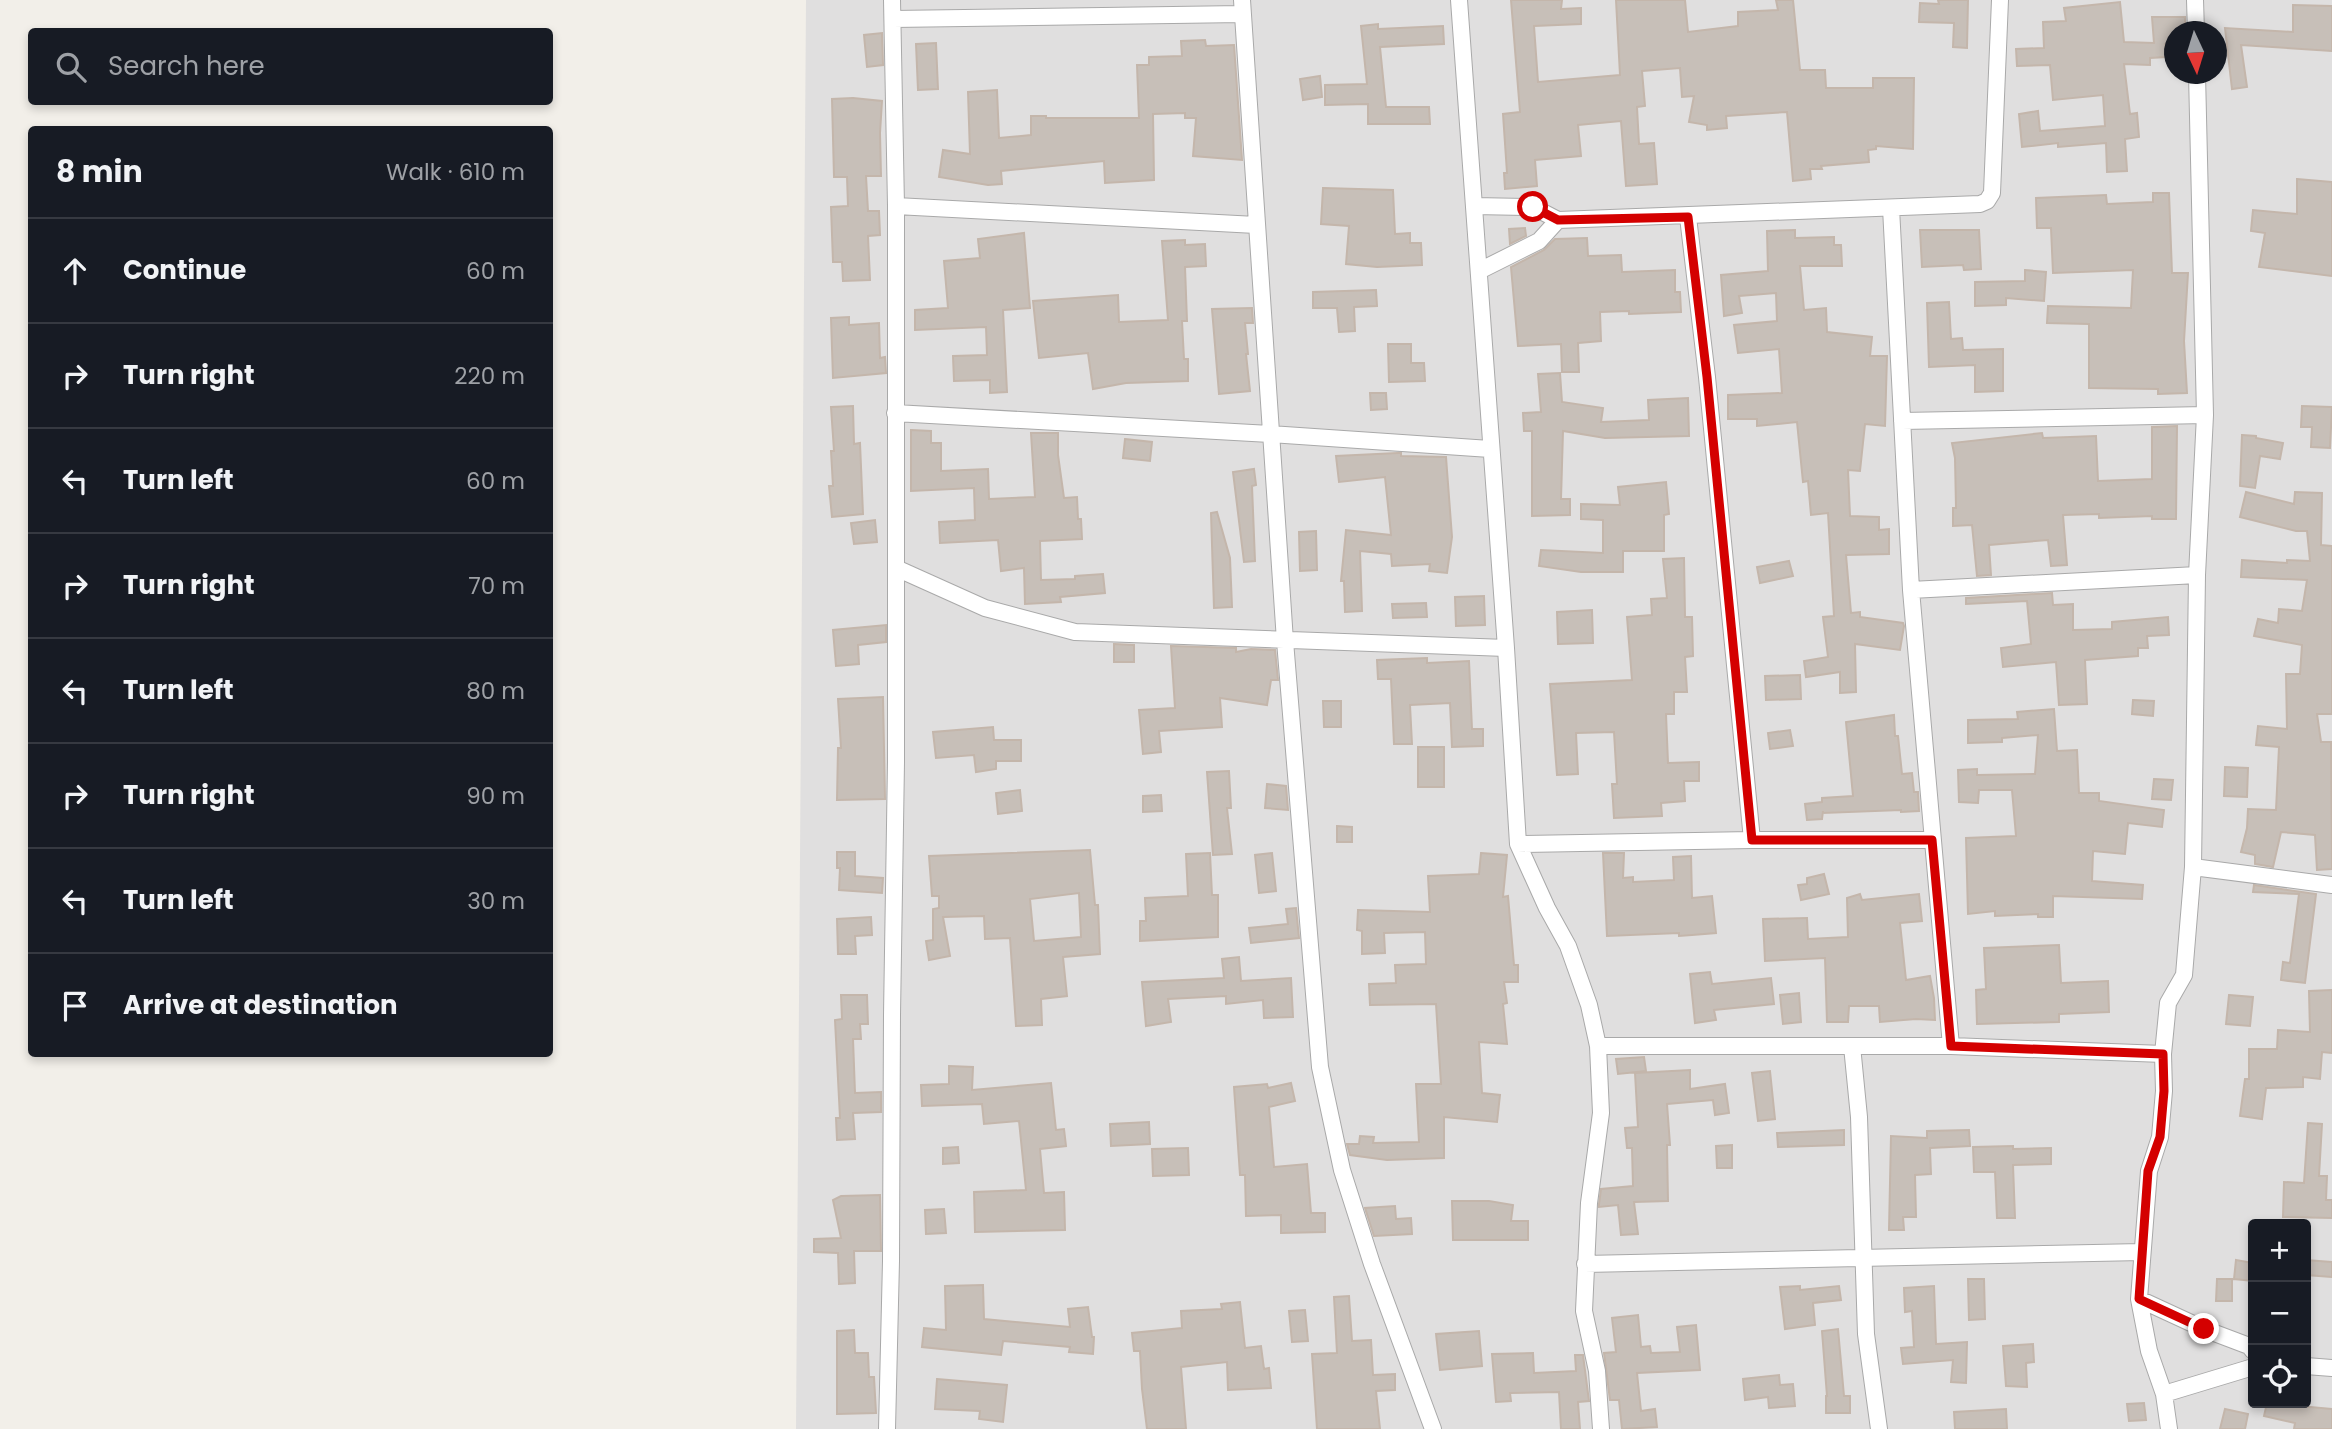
<!DOCTYPE html>
<meta charset="utf-8">
<style>
body{margin:0;font-family:Poppins,sans-serif;background:#242831;color:#f1f3f6}
.controls{position:absolute;right:21px;bottom:21px;display:grid;overflow:hidden;border-radius:7px;box-shadow:0 4px 10px #0003}
.controls button{width:63px;height:63px;display:grid;place-items:center;padding:0;border:0;border-bottom:2px solid #363941;background:#171b24;color:#f1f3f6;font:35px sans-serif}
.compass{position:absolute;left:2164px;top:21px;width:63px;height:63px;border-radius:50%;background:#171b24;box-shadow:0 4px 10px #0003;rotate:176deg}
.stop{position:absolute;width:21px;height:21px;margin:-16px;border:5px solid #d40000;border-radius:50%;background:#fff}
.stop.end{background:#d40000;border-color:#fff;box-shadow:0 2px 7px #0008}
.list{margin:0;padding:0;list-style:none}
h2{display:flex;justify-content:space-between;align-items:center;height:91px;margin:0;padding:0 28px;font-size:30px}
h2 small{font-size:23px;font-weight:400;color:#9ea1a6}
.list li{display:grid;grid-template-columns:46px 1fr auto;gap:21px;align-items:center;box-sizing:border-box;height:105px;padding:0 28px;border-top:2px solid #363941}
.list b{display:block;font-size:26px;white-space:nowrap}
.list em{font-size:23px;font-style:normal;color:#9ea1a6}
.icon{flex:none;width:38px;height:38px;fill:none;stroke:currentColor;stroke-width:2;stroke-linecap:round;stroke-linejoin:round}
.map{position:relative;flex:none;width:2332px;height:1429px;overflow:hidden}
.search{position:absolute;background:#171b24;box-shadow:0 4px 10px #0003;left:28px;top:28px;width:525px;height:77px;display:flex;align-items:center;gap:18px;box-sizing:border-box;padding:0 24px;border-radius:7px;color:#9ea1a6;font-size:26px}
.panel{position:absolute;background:#171b24;box-shadow:0 4px 10px #0003;left:28px;top:126px;width:525px;height:931px;border-radius:7px}
.map>svg:first-child{display:block}
.residential{fill:#e0dfdf;fill-rule:evenodd}
.building{fill:#c7bfb8;stroke:#c4b6ab;stroke-width:2;fill-rule:evenodd}
.lines{fill:none;stroke-linecap:round;stroke-linejoin:round}
.minor-casing{stroke:#a9a9a9;stroke-width:18}
.minor{stroke:#fff;stroke-width:16}
.route{stroke:#d40000;stroke-width:9}
</style>
<div class="map">
<svg width="2332" height="1429" viewBox="0 0 2332 1429">
<rect width="100%" height="100%" fill="#f2efe9"/>
<!-- residential -->
<path class="residential" d="M806,0H2332V1429H796ZM2174,32H2216V74H2174ZM2253,1224H2306V1403H2253Z"/>
<!-- building -->
<path class="building" d="M1511,0H1562L1561,9L1581,8V24L1534,26L1538,82L1620,75L1616,0H1685L1688,32L1738,26V12L1778,10L1776,0H1793L1800,70H1825L1826,88H1873V78H1914L1913,149L1876,146V149L1868,150L1869,162L1821,166L1822,169H1810L1811,179L1793,181L1787,112L1726,116L1727,128L1707,130V125L1689,122L1694,96L1682,97L1680,68L1642,71L1645,106L1637,107L1639,144L1654,143L1657,184L1626,186L1621,121L1578,125L1581,156L1535,160L1537,186L1505,189L1504,173H1507L1503,114L1520,112Z
M1938,0H1968L1967,48L1953,47L1954,23L1919,22L1920,3L1939,4Z
M2120,2L2124,42L2154,43L2152,17H2185V32H2174V44H2165L2166,57L2150,58V65L2124,64L2130,114L2137,113L2139,137L2125,139L2127,171L2107,172L2106,143L2058,147V143L2022,147L2019,114L2038,111L2040,131L2105,126L2103,95L2053,100L2050,65L2017,66L2016,49L2044,48L2043,22L2066,21L2064,8Z
M2293,5L2332,6V51L2241,45L2247,87L2232,89L2225,28L2293,32Z
M1378,24V29L1443,26L1444,44L1380,47L1386,107H1429L1430,124H1368V104L1325,105V85L1367,84L1361,26Z
M882,33L883,65L867,67L864,35Z
M1205,40L1206,46L1234,45L1242,160L1193,156L1196,118H1185V113L1153,114L1154,180L1105,183L1104,161L1001,171L1002,184L988,185L939,177L943,150L970,154L968,92L997,90L999,138L1031,135V116H1046V118H1139L1137,65H1149V57L1182,56L1181,41Z
M936,43L938,89L918,90L916,44Z
M1320,76L1322,97L1303,100L1300,79Z
M853,98L882,101L880,133L881,176H866L868,211H879L880,235L868,236L870,280L843,281L842,262H833L831,207L848,206L847,177H834L832,99Z
M2297,179L2332,182V276L2259,267L2265,233L2251,231L2253,210L2297,214Z
M1323,188L1393,190L1395,234L1410,233V243H1421L1422,265L1377,267L1346,264L1349,226L1321,224Z
M2153,193H2169L2172,273H2188L2184,341L2187,393L2158,394V389L2089,388V324L2047,323L2048,306L2131,308L2133,270L2053,273L2051,228H2037L2036,198L2106,195L2107,204L2153,202Z
M1525,228L1526,236L1510,244L1509,229Z
M1795,230V238L1834,237V245H1841L1842,266H1800L1804,310L1826,308L1827,332L1872,337L1870,356H1887L1885,426L1865,424L1860,471L1848,470L1850,516L1879,517V530L1889,529V554L1846,555L1851,613L1860,612V617L1903,623L1904,626L1900,650L1855,644L1856,692L1840,693V672L1806,677L1804,661L1828,657L1823,617L1834,616L1828,513L1811,515L1808,481L1803,482L1797,422L1757,426V419H1728V395L1782,393L1779,349L1738,353L1734,325L1777,321L1776,293L1739,296L1742,313L1724,316L1721,275L1768,271L1767,231Z
M1920,230H1979L1981,269L1964,270L1963,265L1922,267Z
M1024,233L1030,308L1003,310L1007,392L990,393V380L954,381L953,356L987,355L986,327L915,330V310L948,308L944,261L980,258L978,239Z
M1587,238L1588,256L1621,255L1622,272L1675,270V292H1680L1681,312L1629,314V311L1600,312L1601,341L1578,343L1579,372H1562L1561,344L1518,346L1511,267L1544,250L1555,239Z
M1185,240V245L1205,244L1206,266L1185,267L1187,321H1182L1184,359H1188V381L1126,383L1093,389L1088,353L1039,358L1033,301L1118,295L1119,322L1168,320L1162,241Z
M2025,270L2046,272L2044,301L2006,298V305L1975,306V282L2025,281Z
M1376,290L1377,306L1354,307L1355,331L1339,332L1337,308H1313V292Z
M1949,302L1951,339L1962,338L1963,350L2003,349V391L1975,392V365L1929,367L1927,303Z
M1252,308L1253,323H1245L1248,354H1246L1250,391L1219,394L1212,309Z
M849,317V325L879,323L880,358L885,357L886,373L833,378L831,318Z
M1388,344H1411V363H1424L1425,381L1389,382Z
M1560,373L1562,402L1603,408L1601,422L1649,420L1648,400L1688,398L1689,436L1605,438L1563,431L1561,499H1570V515L1532,516V431H1524L1523,413L1541,412L1538,374Z
M1370,393H1386L1387,409L1371,410Z
M853,406L854,444L860,443L863,514L832,517L829,486H833L831,451H834L831,407Z
M2302,406L2332,407L2330,448L2311,447L2312,427H2301Z
M2177,426L2176,519H2152V516L2099,518V514L2063,515L2067,565L2051,566L2048,540L1989,545L1991,575L1977,576L1972,525L1953,526V508H1956L1955,458L1952,443L2042,433L2043,438L2096,436L2098,481L2152,479V427Z
M911,430L931,431V443H941V471L988,469L989,499L1035,497L1031,433H1058V455L1064,498L1077,497L1078,519H1081L1082,539L1040,541L1041,580L1075,579V576L1103,574L1105,593L1060,597L1061,602L1025,604L1024,568L1001,571L998,540L940,543L939,522L975,520L974,488L911,491Z
M2242,435L2256,436V438L2283,443L2280,459L2260,456L2255,488L2240,486Z
M1125,439L1152,442L1150,461L1123,458Z
M1398,453H1401V456L1446,457L1452,537L1447,573L1429,571L1430,564L1392,566L1391,554L1360,551L1362,611L1345,612L1344,581H1341L1346,530L1391,535L1385,477L1339,482L1336,456Z
M1254,469L1256,485L1252,486L1255,561L1244,562L1233,472Z
M1666,482L1669,514L1664,515V551H1623V572H1581L1539,566L1541,550L1603,553V520L1581,519V504L1620,505L1618,487Z
M2246,492L2294,504L2295,492L2322,493L2321,545L2332,546V714H2317L2321,742H2331L2332,869L2317,870L2315,835L2281,832L2273,867L2255,864V855L2241,852L2247,828L2248,809L2276,810L2279,747L2256,745L2258,726L2287,729L2286,674H2300L2302,645L2254,636L2258,619L2278,623L2279,609L2302,611L2307,580L2241,577L2242,560L2287,563V560L2310,561L2307,531H2296L2240,517Z
M1217,512L1230,558L1232,607L1214,608L1211,513Z
M875,520L877,542L854,544L851,523Z
M1316,531L1317,570L1300,571L1299,532Z
M1684,558L1685,617H1692L1693,656L1685,657L1687,692H1674V714H1666L1668,763L1699,762V781H1684L1685,801L1661,803L1662,816L1614,818L1612,784H1617L1614,732L1576,733L1578,774L1557,775L1550,684L1632,680L1627,617L1652,615L1651,599L1667,598L1663,559Z
M1789,561L1793,576L1760,583L1757,567Z
M2052,593L2053,605L2073,604V630L2112,629V622L2168,617L2169,635L2147,636L2148,648H2138V656L2085,660L2087,704L2059,705L2056,662L2003,667L2001,648L2031,644L2027,601L1966,604V598Z
M1484,596L1485,625L1456,626L1455,597Z
M1426,603L1427,617L1393,618L1392,604Z
M1592,610L1593,643L1558,644L1557,612Z
M886,625V642L858,645L859,664L836,666L833,630Z
M1114,644L1134,645V662H1114Z
M1171,646L1236,648V652L1251,649L1275,650L1278,680H1271L1267,705L1220,698L1222,727L1159,731L1161,752L1143,754L1139,710L1175,708Z
M1427,658V663L1469,661L1472,729H1483V746L1452,747L1450,703L1410,705L1412,744H1394L1391,679H1378L1377,660Z
M1800,675L1801,699L1766,700L1765,676Z
M883,697L885,799L837,800L838,748H841L838,699Z
M2133,700L2154,701L2153,716L2132,714Z
M1323,701H1341V727H1324Z
M2054,709L2057,751L2077,750L2079,793H2099V801L2164,810L2162,827L2128,823L2125,854L2093,851L2092,881L2143,885L2142,899L2053,896V917H2038V914L1995,916V911L1968,914L1966,838L2016,836L2012,790H1979L1978,803L1959,802L1958,770L1977,769V775L2035,774L2038,735L2002,738V742L1968,743V720L2018,719L2017,712Z
M1894,715L1895,736H1898L1902,774L1912,773L1914,792H1918L1919,811L1901,812V810L1823,813V811L1822,819L1807,820L1805,804L1822,802V798L1853,796L1846,722Z
M993,727L994,740H1021V761H996V769L976,772L974,755L936,758L933,732Z
M1790,730L1793,746L1770,749L1768,733Z
M1418,747H1444V787H1418Z
M2225,767L2248,768L2247,797L2224,796Z
M1229,771L1231,808H1227L1232,854L1213,855L1207,772Z
M2154,779L2173,780L2171,800L2152,799Z
M1267,784L1286,786L1288,810L1265,808Z
M1020,790L1022,811L998,814L996,793Z
M1161,795L1162,811L1143,812V796Z
M1337,826L1352,827V842H1337Z
M1090,850L1095,905H1098L1100,954L1063,957L1067,996L1041,999L1042,1025L1016,1026L1010,938L985,939L984,916L943,917L950,956L929,960L926,941L933,940V909L939,908V896H932L929,856ZM1079,893L1081,937L1034,941L1030,899Z
M837,852H855V876L883,878L882,893L839,890L840,868H837Z
M1210,853L1212,895H1218V937L1140,941V921H1146L1145,898L1188,896L1186,854Z
M1272,853L1276,891L1259,893L1255,855Z
M1481,853L1507,855L1503,897L1508,896L1514,965H1518V982H1504L1507,1003L1503,1004L1507,1044L1479,1042L1482,1093L1500,1095L1497,1122L1444,1117V1158L1387,1160L1350,1155L1347,1144H1359L1360,1136L1374,1137L1373,1143L1419,1142L1416,1084H1441L1436,1004L1370,1005L1369,984L1396,983L1395,965L1426,964L1425,932L1384,933L1385,953L1362,954V931L1357,930L1358,910L1430,912L1428,876L1479,874Z
M1603,853H1624L1623,878L1633,877V882L1674,880L1673,857L1691,856L1692,898L1712,896L1716,933L1692,935L1679,936V933L1607,936Z
M1824,874L1829,894L1801,900L1798,885L1807,884V878Z
M2254,885L2316,894L2305,983L2281,980L2283,962L2290,963L2299,894L2253,892Z
M1860,894L1862,900L1919,894L1922,921L1900,923L1906,980L1930,976L1934,998L1935,1020L1916,1019L1880,1022L1879,1006H1849L1848,1022H1827L1825,958L1765,961L1763,919L1807,918L1808,939L1848,937L1847,898Z
M1296,908L1299,938L1251,943L1249,928L1288,924L1286,909Z
M871,917L872,935L855,936L856,954H838L837,919Z
M2059,945L2061,983L2108,981L2109,1012L2059,1014V1022L1977,1024L1976,990L1986,989L1984,948Z
M1239,957L1241,981L1291,978L1293,1017L1264,1018L1263,1000L1226,1004V996L1168,999L1171,1022L1146,1026L1142,982L1224,978L1222,959Z
M1710,972L1712,984L1771,978L1774,1004L1714,1010L1716,1020L1695,1023L1690,974Z
M2332,990V1053L2322,1052L2320,1079L2303,1077V1087L2266,1088L2262,1119L2240,1116L2245,1079H2249V1049H2277L2278,1030L2310,1032L2309,991Z
M1799,993L1801,1022L1783,1024L1780,995Z
M841,995H867L868,1024H860L861,1039H853L855,1093L881,1092V1112L853,1113L855,1139L837,1140L836,1118H840L835,1020L842,1019Z
M2229,995L2253,997L2250,1026L2226,1024Z
M1644,1057L1646,1071L1618,1074L1616,1059Z
M949,1066L973,1067L972,1090L1051,1083L1056,1130L1064,1129L1066,1146L1040,1149L1044,1193L1064,1192L1065,1230L975,1232L974,1192L1026,1190L1019,1121L984,1124L982,1104L922,1106L921,1085L949,1084Z
M1690,1070V1089L1725,1084L1729,1113L1715,1115L1713,1100L1667,1104L1670,1145H1667L1668,1201L1634,1202L1638,1234L1621,1235L1618,1205L1599,1207V1204L1601,1189L1633,1186L1632,1148H1627L1625,1128L1638,1127L1635,1073Z
M1770,1071L1775,1119L1758,1121L1752,1073Z
M1291,1083L1295,1101L1269,1107L1274,1167L1307,1164L1311,1213H1325V1232L1281,1233V1215L1246,1216L1245,1175H1240L1234,1087L1267,1084L1268,1088Z
M1149,1122L1150,1144L1111,1146L1110,1124Z
M2308,1123L2322,1124L2319,1176H2327L2326,1200H2332V1218L2283,1217L2284,1182L2304,1183Z
M1844,1130V1145L1778,1147L1777,1133Z
M1969,1130L1970,1146L1930,1148L1931,1174L1915,1175L1916,1217H1903L1904,1230H1889L1891,1136L1927,1138V1131Z
M1732,1145V1168H1717L1716,1146Z
M2013,1146V1149L2051,1148V1164L2013,1165L2015,1218H1997L1995,1172H1974L1973,1147Z
M958,1147L959,1163L943,1164V1148Z
M1188,1148L1189,1175L1153,1176L1152,1149Z
M880,1195L881,1251H854L855,1283L839,1284L838,1253L814,1252V1239L841,1238L833,1200L841,1196Z
M1452,1201H1489L1513,1205L1511,1221H1528V1240H1453Z
M1395,1206L1396,1219L1411,1218L1412,1234L1374,1236L1365,1208Z
M944,1209L946,1233L926,1234L925,1210Z
M2236,1260L2253,1263V1281L2234,1279Z
M2306,1260L2332,1262V1277L2306,1275Z
M1968,1279H1984L1985,1319L1969,1320Z
M2217,1279H2232V1301H2216Z
M983,1285L984,1319L1070,1327L1068,1309L1088,1307L1092,1337H1094L1093,1354L1069,1352L1070,1347L1003,1341L1001,1355L922,1347L924,1328L946,1330L945,1286Z
M1800,1286V1290L1839,1286L1841,1300L1813,1303L1815,1325L1785,1329L1780,1287Z
M1934,1286L1936,1344L1967,1342L1966,1383L1951,1382L1953,1360L1903,1364L1901,1348L1914,1347L1912,1311L1905,1312L1904,1288Z
M1349,1296L1352,1341L1371,1340L1373,1375L1395,1374V1390L1376,1391L1380,1429H1317L1312,1354L1337,1353L1334,1297Z
M1240,1302L1245,1348L1261,1346L1264,1369L1269,1368L1271,1388L1228,1390L1227,1362L1181,1367L1186,1429H1147L1142,1389L1140,1351H1134L1132,1333L1182,1328L1181,1311L1222,1309L1221,1304Z
M1305,1310L1308,1341L1292,1342L1289,1311Z
M1638,1315L1641,1347L1650,1346L1651,1353L1680,1352L1677,1327L1696,1325L1700,1370L1637,1373L1641,1411L1655,1409L1657,1427L1622,1429L1619,1400H1610L1604,1353L1616,1352L1612,1318Z
M1838,1329L1844,1396H1850V1413H1826V1396H1827L1822,1331Z
M854,1330L855,1353H868L869,1377H874L876,1413L837,1414V1331Z
M1479,1331L1482,1366L1440,1370L1436,1334Z
M2033,1344L2034,1362L2026,1363L2027,1387L2006,1386L2003,1346Z
M1533,1353L1534,1373L1576,1371L1575,1355H1583L1589,1401L1578,1402L1580,1429H1561L1559,1392L1510,1393L1511,1401L1496,1402L1492,1354Z
M1779,1375L1780,1385L1793,1384L1795,1406L1769,1408L1768,1397L1745,1400L1743,1379Z
M937,1379L1007,1385L1003,1422L979,1419L980,1411L935,1409Z
M2144,1403L2146,1420L2129,1421L2127,1404Z
M2267,1403L2332,1409V1429H2294L2295,1423L2264,1416Z
M2006,1409L2007,1429H1955L1954,1412Z
M2225,1409L2248,1414L2245,1429H2220Z"/>
<g class="lines">
<defs>
<path id="minor" d="M1242,0L1285,641L1320,1067L1342,1170L1372,1264L1433,1429
M1459,0L1506,648L1518,844L1547,908L1568,946L1589,1005L1598,1046L1601,1113L1589,1203L1584,1311L1597,1371L1601,1429
M2195,0L2196,32
M893,19L1242,14
M896,206L1256,225
M1474,206L1533,207L1558,220L1980,204L1987,201L1992,193L2000,0
M1891,208L1911,590L1951,1046
M1688,217L1707,377L1752,840
M1479,271L1539,241L1558,220
M895,413L1270,434L1490,449
M1902,421L2205,415
M896,568L985,608L1075,632L1506,648
M1911,590L2197,575
M1518,844L1752,840H1932
M2193,867L2332,885
M1598,1046H1951L2163,1054
M1852,1046L1859,1117L1866,1334L1879,1429
M1585,1264L2142,1252
M2139,1299L2204,1329L2249,1346L2253,1351
M2306,1366L2332,1368
M2164,1394L2253,1367
M887,1429L891,1261L892,1015L896,762V206L892,0
M2169,1429L2164,1394L2149,1351L2139,1299L2149,1171L2160,1137L2164,1091L2163,1054L2168,1003L2184,975L2193,867L2197,575L2205,415L2197,74"/>
</defs>
<!-- minor casing -->
<use href="#minor" class="minor-casing"/>
<!-- minor -->
<use href="#minor" class="minor"/>
</g>
<g class="lines">
<!-- route -->
<path class="route" d="M1533,207L1558,220L1688,217L1707,377L1752,840H1932L1951,1046L2163,1054L2164,1091L2160,1137L2148,1171L2139,1299L2204,1329"/>
</g>
</svg>
<div class="controls">
<button>+</button>
<button>−</button>
<button><svg class="icon" aria-label="locate" viewBox="0 0 24 24"><circle cx="12" cy="12" r="6"/><path d="M12 2v4M12 18v4M2 12h4M18 12h4"/></svg></button>
</div>
<svg class="compass" viewBox="-18 -18 36 36"><path d="M0-13l5 13h-10z" fill="#e53935"/><path d="M0 13l5-13h-10z" fill="#9ea1a6"/></svg>
<div class="stop" style="left:1533px;top:207px"></div>
<div class="stop end" style="left:2204px;top:1329px"></div>
<div class="search"><svg class="icon" aria-label="search" viewBox="0 0 24 24"><circle cx="10" cy="10" r="6"/><path d="M15 15l6 6"/></svg>Search here</div>
<section class="panel">
<h2>8 min<small>Walk · 610 m</small></h2>
<ul class="list">
<li><svg class="icon" aria-label="ahead" viewBox="0 0 24 24"><path d="M12 20V5M6 11l6-6 6 6"/></svg><div><b>Continue</b></div><em>60 m</em></li>
<li><svg class="icon" aria-label="right" viewBox="0 0 24 24"><path d="M7 20v-9h11M14 6l5 5-5 5"/></svg><div><b>Turn right</b></div><em>220 m</em></li>
<li><svg class="icon" aria-label="left" viewBox="0 0 24 24"><path d="M17 20v-9H6M10 6l-5 5 5 5"/></svg><div><b>Turn left</b></div><em>60 m</em></li>
<li><svg class="icon" aria-label="right" viewBox="0 0 24 24"><path d="M7 20v-9h11M14 6l5 5-5 5"/></svg><div><b>Turn right</b></div><em>70 m</em></li>
<li><svg class="icon" aria-label="left" viewBox="0 0 24 24"><path d="M17 20v-9H6M10 6l-5 5 5 5"/></svg><div><b>Turn left</b></div><em>80 m</em></li>
<li><svg class="icon" aria-label="right" viewBox="0 0 24 24"><path d="M7 20v-9h11M14 6l5 5-5 5"/></svg><div><b>Turn right</b></div><em>90 m</em></li>
<li><svg class="icon" aria-label="left" viewBox="0 0 24 24"><path d="M17 20v-9H6M10 6l-5 5 5 5"/></svg><div><b>Turn left</b></div><em>30 m</em></li>
<li><svg class="icon" aria-label="arrive" viewBox="0 0 24 24"><path d="M6 21V4h12l-3 4 3 4H6"/></svg><div><b>Arrive at destination</b></div></li>
</ul>
</section>
</div>
